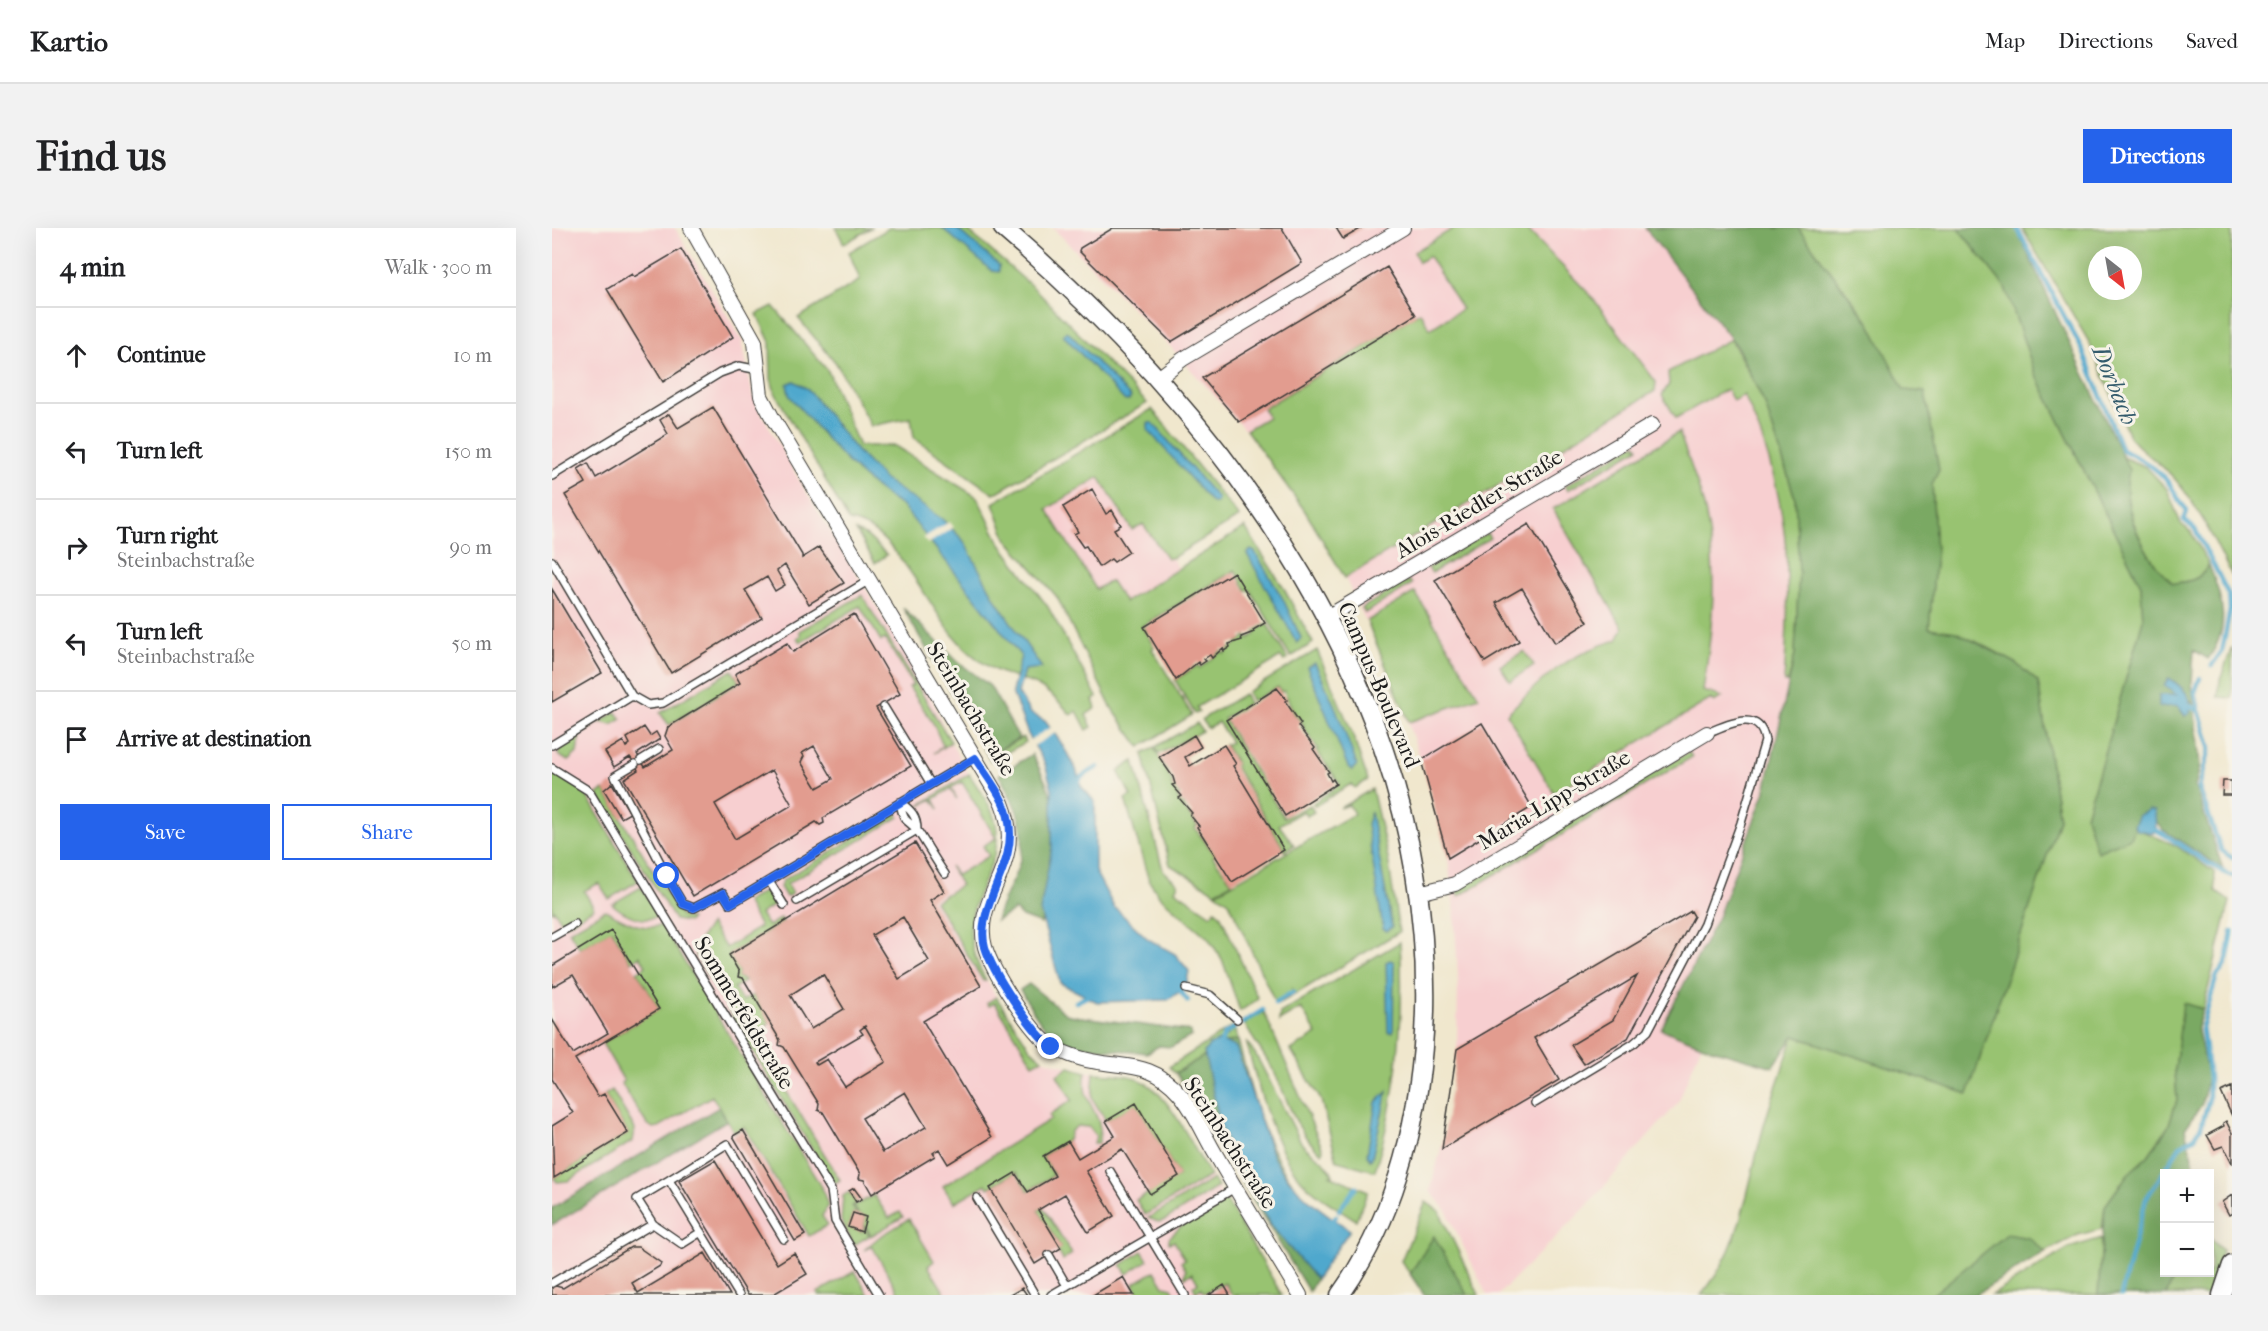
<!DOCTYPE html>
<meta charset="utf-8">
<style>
body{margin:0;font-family:"IM FELL French Canon",serif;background:#f2f2f2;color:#202124}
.controls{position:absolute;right:18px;bottom:18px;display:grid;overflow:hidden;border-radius:0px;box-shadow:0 6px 24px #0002}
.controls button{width:54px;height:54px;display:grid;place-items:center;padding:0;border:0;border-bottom:2px solid #e0e0e0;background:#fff;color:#202124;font:30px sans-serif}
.compass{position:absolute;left:1536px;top:18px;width:54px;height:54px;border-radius:50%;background:#fff;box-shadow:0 6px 24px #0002;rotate:149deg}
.stop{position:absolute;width:18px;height:18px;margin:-14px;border:4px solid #2563eb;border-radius:50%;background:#fff}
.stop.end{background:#2563eb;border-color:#fff;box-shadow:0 2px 6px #0008}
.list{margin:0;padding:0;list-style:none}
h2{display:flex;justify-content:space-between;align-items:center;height:78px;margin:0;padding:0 24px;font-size:26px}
h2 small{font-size:20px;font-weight:400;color:#757577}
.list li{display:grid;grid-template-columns:39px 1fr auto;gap:18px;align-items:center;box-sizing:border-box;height:96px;padding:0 24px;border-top:2px solid #e0e0e0}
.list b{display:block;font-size:22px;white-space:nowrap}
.list p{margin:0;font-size:20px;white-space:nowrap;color:#757577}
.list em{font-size:20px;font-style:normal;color:#757577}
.actions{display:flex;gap:12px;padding:18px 24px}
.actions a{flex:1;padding:14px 0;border:2px solid #2563eb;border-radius:0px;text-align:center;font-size:21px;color:#2563eb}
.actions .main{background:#2563eb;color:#fff}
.icon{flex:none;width:33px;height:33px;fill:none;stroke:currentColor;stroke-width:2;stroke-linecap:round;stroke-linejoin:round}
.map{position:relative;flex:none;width:1680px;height:1067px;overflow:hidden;border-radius:0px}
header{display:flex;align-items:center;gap:36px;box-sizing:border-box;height:84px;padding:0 30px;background:#fff;border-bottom:2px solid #e0e0e0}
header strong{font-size:28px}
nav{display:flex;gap:33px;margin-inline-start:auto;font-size:21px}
.intro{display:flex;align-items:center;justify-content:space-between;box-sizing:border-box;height:144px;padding:0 36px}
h1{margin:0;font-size:42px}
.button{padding:15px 27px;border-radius:0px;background:#2563eb;color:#fff;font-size:21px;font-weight:700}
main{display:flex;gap:36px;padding:0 36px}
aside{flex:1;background:#fff;border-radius:0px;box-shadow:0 6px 24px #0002}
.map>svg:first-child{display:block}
.built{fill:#f7cfd0}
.green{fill:#98c371;stroke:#5a7046;stroke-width:1.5;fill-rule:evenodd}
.forest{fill:#7aa963;stroke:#4b6240;stroke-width:1.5;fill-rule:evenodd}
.water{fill:#50a8cd;stroke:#366274;stroke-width:1.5}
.pier{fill:#f0e7cd}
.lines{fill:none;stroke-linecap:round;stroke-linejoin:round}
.stream{stroke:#50a8cd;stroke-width:4.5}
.building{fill:#e29c8f;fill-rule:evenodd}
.service-casing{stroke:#3c3a37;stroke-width:10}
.minor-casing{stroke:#3c3a37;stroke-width:16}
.tertiary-casing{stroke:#3c3a37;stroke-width:21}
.service{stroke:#fff;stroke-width:7}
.minor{stroke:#fff;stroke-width:14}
.tertiary{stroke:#fff;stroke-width:18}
.route{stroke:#2563eb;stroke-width:8}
.labels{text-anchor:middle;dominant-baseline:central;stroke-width:6;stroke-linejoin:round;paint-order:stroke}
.street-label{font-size:22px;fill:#1c1c1c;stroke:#f7f3e8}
.water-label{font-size:24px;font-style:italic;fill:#335b6c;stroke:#f7f3e8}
</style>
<header>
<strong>Kartio</strong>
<nav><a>Map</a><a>Directions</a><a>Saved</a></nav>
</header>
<div class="intro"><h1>Find us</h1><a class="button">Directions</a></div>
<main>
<aside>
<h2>4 min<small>Walk · 300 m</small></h2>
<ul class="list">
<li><svg class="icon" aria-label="ahead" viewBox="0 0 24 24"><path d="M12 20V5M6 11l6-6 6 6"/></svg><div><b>Continue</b></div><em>10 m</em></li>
<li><svg class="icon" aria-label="left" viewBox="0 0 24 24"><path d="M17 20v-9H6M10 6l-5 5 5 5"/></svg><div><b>Turn left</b></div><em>150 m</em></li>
<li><svg class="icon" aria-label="right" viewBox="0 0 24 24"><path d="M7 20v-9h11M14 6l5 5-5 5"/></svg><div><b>Turn right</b><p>Steinbachstraße</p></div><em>90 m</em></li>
<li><svg class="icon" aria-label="left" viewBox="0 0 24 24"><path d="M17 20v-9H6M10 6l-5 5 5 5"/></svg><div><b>Turn left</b><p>Steinbachstraße</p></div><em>50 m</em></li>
<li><svg class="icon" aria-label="arrive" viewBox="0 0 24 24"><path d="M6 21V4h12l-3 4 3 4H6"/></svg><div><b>Arrive at destination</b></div></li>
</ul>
<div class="actions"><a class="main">Save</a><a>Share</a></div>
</aside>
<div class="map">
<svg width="1680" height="1067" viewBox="0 0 1680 1067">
<rect width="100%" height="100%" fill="#f7f3e8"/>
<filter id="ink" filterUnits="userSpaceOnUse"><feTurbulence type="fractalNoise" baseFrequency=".0167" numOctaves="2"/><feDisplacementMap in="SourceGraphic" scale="12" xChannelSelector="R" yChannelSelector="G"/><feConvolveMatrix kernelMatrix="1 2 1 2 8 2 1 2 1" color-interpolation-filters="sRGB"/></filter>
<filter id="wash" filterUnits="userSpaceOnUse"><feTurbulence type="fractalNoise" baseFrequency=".008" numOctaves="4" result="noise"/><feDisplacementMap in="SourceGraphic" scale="24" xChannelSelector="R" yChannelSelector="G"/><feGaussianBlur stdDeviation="1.35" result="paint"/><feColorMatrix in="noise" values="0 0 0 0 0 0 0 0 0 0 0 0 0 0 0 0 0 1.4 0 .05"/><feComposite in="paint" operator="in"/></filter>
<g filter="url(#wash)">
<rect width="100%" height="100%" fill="#f0e7cd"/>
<!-- built -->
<path class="built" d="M0,0H123L190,112L200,164L206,179L248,254L374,459L399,515L441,589L445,604L443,626L418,687L417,710L424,735L456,788L478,820L490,831L530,843L582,850L591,853L608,866L730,1067H0Z
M501,0H1093L1184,117L1213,176L1243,270L1251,457L1150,815L1126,875L1031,982L946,1067H935L894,982L878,963L897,889L905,821L906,747L902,681L896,630L869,532L833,433L793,350L753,283L708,219L616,116Z
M548,249L625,327L620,330L626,340L572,374L544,362L495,280Z"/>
<!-- green -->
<path class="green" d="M284,0H319L292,16Z
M337,0H413L483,61L595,175L442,266L362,210L359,190L319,198L284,135L246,90L308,52L297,24Z
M902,0H974L1040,69L1104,154L1103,163L793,350L753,283L694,202L716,189L711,181L868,84L878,101L910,81L877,28L867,34L862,24Z
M1246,0H1406L1453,59L1482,142L1589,357L1591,392L1534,588L1546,624L1583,600L1623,617L1662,644L1664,664L1678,673L1651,781L1632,775L1623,842L1625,872L1616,899L1596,928L1576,946L1553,978L1550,1001L1526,1007L1493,1024L1477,1010L1387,1067H1149C1193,1017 1195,952 1214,891C1222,863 1233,835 1242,807L1416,866L1507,591L1486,454C1455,427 1418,406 1377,400L1384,324L1380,256L1387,242L1318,96Z
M1470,0H1680V348C1664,317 1649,283 1627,256C1613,237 1592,227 1577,208L1537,114ZM1545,27H1581V63H1545Z
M221,78L276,143L307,218H343L425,269L448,315L496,379L545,469L541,472L544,480L534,487L540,499L535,502L525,483L519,487C509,475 498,464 484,457C473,452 461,450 450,445C430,437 413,422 400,406C374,374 341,298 297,293L223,165L219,151L218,114L205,86Z
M1179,111L1213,176L1243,270L1247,343L1243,426L1236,454H1232C1239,344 1240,270 1192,167L1181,173L1175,161L1124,190L1110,167L1117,156L1116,144Z
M600,181L687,289L620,330H615L591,296L580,302L547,249L495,281L544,361L559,353L573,374L693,299L731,359L761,415L739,429L698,362L695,363L683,342L590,398L602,419L600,421L640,487L588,519L559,479L505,369L454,310L441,275Z
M1127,204C1136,230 1147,256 1153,283C1167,343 1160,404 1151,463L1170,469L1162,474L1159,471L1002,565L955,486C989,451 1017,425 1065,412L1071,400L1001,281Z
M1084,215L1087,220L1016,262L1013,258Z
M1568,228L1594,239L1615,261L1629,296L1639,304L1657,337C1648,352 1638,354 1621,355C1597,335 1580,299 1575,268C1572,248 1581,249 1568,228Z
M304,303L315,308L335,327L323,335Z
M935,305L938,310L880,345L876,340Z
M857,352L860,356L813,385L810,380Z
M863,364L927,469L857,494L815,393Z
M310,367L399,514L382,525L391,518L381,495L357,459L361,457L333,411L329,413L308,378L248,414L245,410L249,407L247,403Z
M715,396L736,431L732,433L729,429L645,479L647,484L643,486L623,452L646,437L648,440L670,423L672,426L694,408L696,411L704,406L703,403Z
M1680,419V470L1666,469L1668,452Z
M765,422L798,500L816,552L803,560L799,556L763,578L761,575L788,556L764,522L766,521L750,498L752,497L742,485L732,463L729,464L726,459L700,473L695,464Z
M972,423L982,437L958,453L948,438Z
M180,442L187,454L117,497L108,485Z
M692,466L697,475L672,491L732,590L758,577L762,584L755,588L751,583L727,597L742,617L733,623L683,538L685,536L673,517L679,514L666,494L655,500L650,491Z
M64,484L70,491L60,497L48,494L28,507L25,525L16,533L6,527L8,517Z
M645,495L650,503L607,526L603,519Z
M471,509L474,514L439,533L436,528Z
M602,520L621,555L619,557L627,567L625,569L645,598L643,600L663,627L661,629L680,655L663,664L618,637L591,526Z
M1137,524L1140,529L907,668L904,663Z
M582,533L611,642L626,656L623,662L659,687L663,682L668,686L706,771L688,783L670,731L656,710L608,669L597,653L573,571L579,568L566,543Z
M0,543L32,563L86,653L57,671L47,655L32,663L42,680L15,697L10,695L2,682L0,683Z
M417,546C428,563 444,583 445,604C446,618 442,631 436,644C417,687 409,708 434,752L431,753L383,673L409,657L398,638L405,647L437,628L431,618L444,610L410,554L399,560L405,571L398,561L382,571L387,581L380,571L365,580L370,591L363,580Z
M820,561L836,630L847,704L725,777L743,766L740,761V763L723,774L677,674L664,665L802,586L797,577L788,580Z
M52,562L129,688L139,691L136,694L123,692L45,566Z
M345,585L347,589L235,656L240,666L234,669L228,659L231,652Z
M89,659L107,688C91,696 73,687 60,676Z
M211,664L219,666L224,676L208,686L216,698L229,690L231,694L177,726L187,744L186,749L193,753L182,760L190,773L201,767L218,795L207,802L204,813L288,952L281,956L143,727L148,711L158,696L174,720L208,699L194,674Z
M53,682C71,691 89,704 110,697L270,960L276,978L270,988L276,997L257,1008L192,899L182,904L160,868L107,899L101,900L94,895L69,855L72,853L50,815L107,781L85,744L94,738L88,728L79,734L60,702L28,721L17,703Z
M848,714C853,792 845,868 823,943L785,933L769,872L739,822L765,806L749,780L727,793L728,785Z
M444,769L478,820L490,831L481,836L443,775L437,778L435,775Z
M712,784L771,922L770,925C744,907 736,871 722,844C713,827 701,812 692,795Z
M681,798L671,806L669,813L682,801L686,812L661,818L652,828L623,845L617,839Z
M694,813L704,827L750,916C761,928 775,932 781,947H777L816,963L804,992C784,979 760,966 745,947C721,916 704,852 694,813Z
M517,839L534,844C529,869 540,874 547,895C549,901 547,909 547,915H542L544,908L537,899L525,898L519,903L516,912L490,928L502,947L476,963L464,944L436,960L434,956L402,975L391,958L499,891L497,887L520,872L505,847Z
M542,845C558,846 578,845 592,854C619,869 642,921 658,948L593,987L584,972L627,948L584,876L554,893L540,870Z
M60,862L83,901L81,913L16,953L5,954L2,950L76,905L53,867Z
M661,951L666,959L613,992L607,994L596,990Z
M297,964L304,975L300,978L305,986L301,985L296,999L310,1004L312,999L317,1008L302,1017L289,993L291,968Z
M322,967L337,990L348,984L351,989L319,1008L312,996L314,989L307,987L302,978Z
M674,972L730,1067H680L673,1055L652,1065L649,1060L644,1064L641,1058L646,1055L640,1045L632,1050L634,1042L629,1034L633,1031L622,1013L617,1015V1010L628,999Z
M874,974L887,983L927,1067H914L882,1009L858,1046L849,1033Z
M491,979L520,1026L511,1032L505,1022L509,1019L486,982Z
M357,991L382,1033L376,1038L394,1067H348L320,1018L312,1022L327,1009Z
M1550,1010L1546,1067H1440L1517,1020Z
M1658,1010L1670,1022L1658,1067H1614L1624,1045L1658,1044Z
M590,1023L596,1032L575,1046L569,1037Z
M303,1043L317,1067H266L265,1065Z
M603,1043L612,1058L620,1060L624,1067H588L581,1056Z"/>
<!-- forest -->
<path class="forest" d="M1093,0H1246L1318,96L1352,162L1373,164L1387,242L1380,256L1384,324L1377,400L1404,404L1462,434L1486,454L1507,591L1416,866L1242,808L1221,839L1160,821L1109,801L1166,689L1213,563L1243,426L1247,343L1243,270L1213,176L1184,117Z
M1406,0H1464L1577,242C1576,249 1574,258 1575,265C1576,295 1598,336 1621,355C1638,354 1648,352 1657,337C1670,371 1680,399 1656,431L1642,422L1640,455L1648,538L1643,559L1671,641L1611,602L1602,591L1583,600L1579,610L1545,624L1534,588L1591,392L1589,357L1482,142L1453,59ZM1613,457L1640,474L1633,488L1626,478L1625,468Z
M351,380L405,433L438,458L467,510L436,528Z
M480,526C491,548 506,575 506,600C506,632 497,665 489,696L470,689L463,682L444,693C447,678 455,664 462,649C480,610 467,582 447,547Z
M477,756L514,786L522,788L638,803L640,808L619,819L607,818L595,825C567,820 518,824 497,804C485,793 477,775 468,762Z
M1631,775L1651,781L1645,799L1656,849L1650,876L1633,901L1644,945L1612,946V1044L1624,1045L1614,1067H1546L1553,978L1576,946L1596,928L1616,899L1625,872L1623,842Z
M686,812C699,862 712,921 745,961C757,976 775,983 790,1001L757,1064L624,845L652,828L661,818Z
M167,879L174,893L0,997V980Z
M1455,1006L1477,1010L1493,1024L1423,1067H1380Z
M882,1008L914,1065V1067H872L858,1046Z"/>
<!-- water -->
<path class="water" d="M390,0H404L447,37V44L440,43Z
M515,103L579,169L577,172L573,173L511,107Z
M242,153L256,161L304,222L333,252L390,291L411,312L445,374L490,440L472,442L466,465L478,485L493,493L508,513L524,541L529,558L543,574V643L562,679L596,711L623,726L637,743L634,759L616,772L545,774L508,755L488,683L500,619V561L493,536L476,506L460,464L469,428L351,279C305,251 272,208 237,167L235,156Z
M596,195H601L666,271L665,275H660L596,202Z
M699,322L703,324L731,371L749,410L745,415L695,326Z
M763,435L784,481L805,537L800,542L796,539L755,439Z
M1617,450C1631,460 1641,467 1638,485L1633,488L1626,478L1607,479V467H1624L1612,457Z
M1597,582L1603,583L1604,602L1601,605L1585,602L1582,598L1587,587Z
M819,584L840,699L835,703L831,701L815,596Z
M838,732L842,734L841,804H836L834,734Z
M667,813L684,819L721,929C740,962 767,981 798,1002L764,1051L720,999L690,947L669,900L652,824L657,817Z
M835,864L820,930L818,932L815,927L824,874Z"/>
<!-- pier -->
<path class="pier" d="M397,294L402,299L376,316L371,310Z
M501,498L505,504L480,519L476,513Z"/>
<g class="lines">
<!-- stream -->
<path class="stream" d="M1465,0L1531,123L1570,222C1591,232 1610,242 1622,263C1627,272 1628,275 1635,282L1632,292L1643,301L1677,367L1678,382L1670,423L1660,437
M1635,476L1647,483L1658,519L1647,560L1669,622L1680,630
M1647,483L1643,464L1648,450
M526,555L529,549L546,539
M1604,602C1631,616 1652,636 1680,648
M625,759L636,773
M524,774L538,767
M723,775L741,764
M691,795L711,782
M668,818L672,806L682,800
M787,982L804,959
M779,996L784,988
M1569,1067L1594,971L1629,917L1643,909L1649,899L1657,871V849L1650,800L1665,747C1677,738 1677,718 1680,704"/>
</g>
<g id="blocks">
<!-- building -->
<path class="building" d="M561,0H730L750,35L619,114L527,23L528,20Z
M784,0H810L791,11Z
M129,21L181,109L111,154L55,61L80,46L82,49Z
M835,39L864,87L687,194L650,150Z
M161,179L250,327V330L267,319L292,355L257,376L233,337L225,343L233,357L223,363L215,349L193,362L210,390L119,445L13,267L34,255L26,241L36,235L44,250L116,206L108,192L117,186L126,200Z
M540,261L554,286L560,282L569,297L562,301L577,324L562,334L559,331L547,339L534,318L531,319L522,306L526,304L511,279Z
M977,296L1036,394L1003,415L970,360L944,375L967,413L933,434L883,352Z
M682,344L713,395L701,402L702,404L689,409L690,412L677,416L678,419L672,423L671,420L660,430L658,427L652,431L654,433L648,437L646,434L624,452L592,399Z
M0,361L50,445L0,474Z
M302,386L348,466L324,480L359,538L271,590L272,595L268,597L264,594L141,668L72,551L86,542L83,536L78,529L62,539L53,524L71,513L74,519L78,516L75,510L92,499L98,508L104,504L108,511L85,526L93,539L121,522L113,508L116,499L188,455L183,446L235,415L241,424ZM262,518L281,551L265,560L249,534L252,528L250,525ZM220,542L240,577L183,611L163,576Z
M725,460L735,472L733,473L749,496L746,498L763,520L761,521L777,544L775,545L779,553L781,551L784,556L733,588L674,492Z
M930,495L980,579L896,630L869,532Z
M642,507L649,519L633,529L638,538L672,517L684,536L681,538L732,622L680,654L645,599L647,598L638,587L640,585L627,570L630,568L620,557L623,556L621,549L607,529Z
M1671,553H1680V567H1670Z
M60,555L78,585L69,590L52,562Z
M363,615L392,663L378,672L429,758L371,793L440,909L396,936L387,921L381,925L383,928L320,966L312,952L307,951L308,946L271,884L266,882L267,876L232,819L227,817L228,812L191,750L186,749L187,744L177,727ZM351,689L377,733L347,751L320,707ZM271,746L292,781L259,801L238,767ZM313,798L334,834L293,859L275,831L265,837L263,834L311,806L308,802ZM353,864L374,899L331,924L310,890Z
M1139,683L1142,688L1076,810L1032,836L1019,817L1061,792L1085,748L982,810L1007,852L890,921L905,821Z
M59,702L107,781L23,831L46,869L52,866L76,905L2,950L0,898L21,885L0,851V791L21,826L56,805L21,747L0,759V738Z
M1680,859V888L1669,864Z
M584,875L627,948L598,966L570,921L534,943L562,988L536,1004L513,966L486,982L509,1020L483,1036L438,960L463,945L476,964L503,948L491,928L516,913L526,930L563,908L554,893Z
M1674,893L1680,905V936L1671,918L1663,921L1655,907L1672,898L1671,895Z
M191,902L253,1007L243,1013L181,908Z
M163,932L225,1036L242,1025L255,1046L220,1067H196L127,953Z
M302,960L310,971L304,974L297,963Z
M1680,967V985L1677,987L1670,974Z
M301,985L314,989L310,1004L296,999Z
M79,1019H86L109,1035L108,1038L80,1055L86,1065L153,1025L178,1067H0V1057L11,1060Z
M571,1049L582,1067H541Z
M672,1057L678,1067H657Z
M470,1060L475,1067H458Z"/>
</g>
</g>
<g filter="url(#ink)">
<use href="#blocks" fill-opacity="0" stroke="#3c3a37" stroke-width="1.5"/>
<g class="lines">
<defs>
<path id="service" d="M0,248L168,145L187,138L207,142
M0,333L80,468L96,477L111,475L316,353
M332,479L379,556
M0,517L80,468
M89,532L107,521
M83,536L63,548L122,661L131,676L142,680L171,665L178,676L423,530
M0,540L37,563L279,962L283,993L327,1067
M348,574C352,599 357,590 367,605C376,619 384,633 393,646
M348,574C359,582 365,588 365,602
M217,653L232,677
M245,673L365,602
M0,709L23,696
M634,761L658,767L685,791
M983,875L1081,816L1096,803L1152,696L1189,595L1213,513C1208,479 1175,497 1155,505
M558,943L633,1067
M425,970L483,1067
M101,996L85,971L117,952
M497,1027L515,1058
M0,1055L101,996L130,1016L149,1004
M187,1067L117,952L175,916L232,1011
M499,1067L683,960"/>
<path id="minor" d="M139,0L203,114L209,168L220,189L450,575C476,639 419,669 433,719C440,743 478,803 498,817C508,824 528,831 540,833C575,840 600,834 627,865C642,882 652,907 664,927C691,974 720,1020 748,1067
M605,151L631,131L851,0
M775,389L1100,197
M867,665L903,656L1155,505"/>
<path id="tertiary" d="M451,0C680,197 880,468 873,783C870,883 846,985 788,1067
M1670,1067L1680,1037"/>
</defs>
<!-- service casing -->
<use href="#service" class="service-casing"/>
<!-- minor casing -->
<use href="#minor" class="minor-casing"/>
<!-- tertiary casing -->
<use href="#tertiary" class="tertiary-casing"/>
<!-- service -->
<use href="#service" class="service"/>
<!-- minor -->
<use href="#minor" class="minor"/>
<!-- tertiary -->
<use href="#tertiary" class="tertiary"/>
</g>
</g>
<g class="lines" filter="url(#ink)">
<!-- route -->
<path class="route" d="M115,648L131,676L142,680L171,665L178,676L423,530C435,549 454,571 457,594C462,624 447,647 438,674C433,687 429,705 433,719C441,746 478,800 499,819"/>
</g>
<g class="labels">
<!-- street labels -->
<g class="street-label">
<text transform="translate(927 276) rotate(-31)">Alois-Riedler-Straße</text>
<text transform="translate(827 457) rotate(67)">Campus-Boulevard</text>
<text transform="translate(419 481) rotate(59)">Steinbachstraße</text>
<text transform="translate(1002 572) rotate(-31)">Maria-Lipp-Straße</text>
<text transform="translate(192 785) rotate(59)">Sommerfeldstraße</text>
<text transform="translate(678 915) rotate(57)">Steinbachstraße</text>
</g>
<!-- water labels -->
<g class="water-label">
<text transform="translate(1563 157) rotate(68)">Dorbach</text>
</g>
</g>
</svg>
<div class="controls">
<button>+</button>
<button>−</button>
</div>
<svg class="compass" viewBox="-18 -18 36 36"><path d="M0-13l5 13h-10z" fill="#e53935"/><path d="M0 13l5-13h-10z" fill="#757577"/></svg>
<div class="stop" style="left:115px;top:648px"></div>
<div class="stop end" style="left:499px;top:819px"></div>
</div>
</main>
